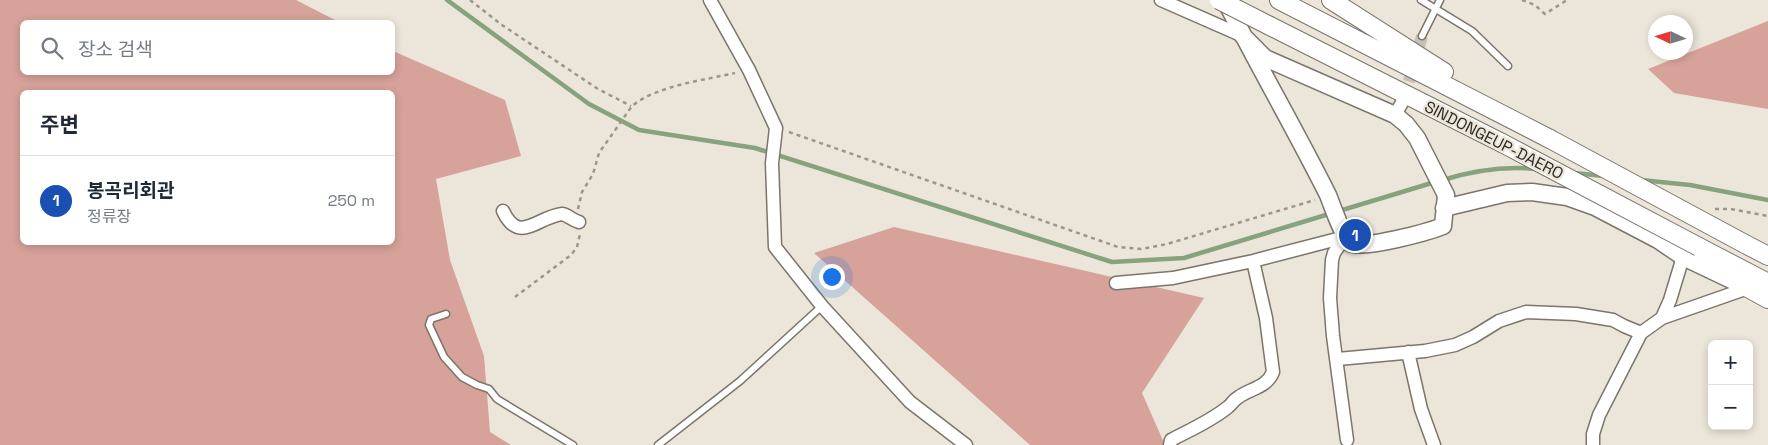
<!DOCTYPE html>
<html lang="ko">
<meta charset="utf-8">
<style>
body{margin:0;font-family:"Space Grotesk","Noto Sans KR",sans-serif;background:#f2f2f3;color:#1f2937}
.controls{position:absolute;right:15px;bottom:15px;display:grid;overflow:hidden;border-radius:8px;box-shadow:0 2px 8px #0003}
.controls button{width:45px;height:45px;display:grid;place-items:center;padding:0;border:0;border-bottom:1px solid #e0e1e3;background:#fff;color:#1f2937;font:25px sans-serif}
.compass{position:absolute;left:1648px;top:15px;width:45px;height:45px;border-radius:50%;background:#fff;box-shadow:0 2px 8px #0003;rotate:274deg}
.you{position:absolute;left:831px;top:276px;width:18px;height:18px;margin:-12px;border:4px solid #fff;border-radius:50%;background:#1a73e8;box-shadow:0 0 0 8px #1a73e833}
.badge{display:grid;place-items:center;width:32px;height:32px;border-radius:50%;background:#2a6b7f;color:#fff;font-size:16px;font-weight:700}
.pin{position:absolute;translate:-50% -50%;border:2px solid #fff;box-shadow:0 1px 5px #0006}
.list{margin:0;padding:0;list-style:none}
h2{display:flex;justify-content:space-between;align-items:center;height:65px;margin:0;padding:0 20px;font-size:21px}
h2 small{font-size:16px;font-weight:400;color:#747a83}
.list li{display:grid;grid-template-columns:32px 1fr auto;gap:15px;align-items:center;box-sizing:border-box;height:90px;padding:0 20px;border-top:1px solid #e0e1e3}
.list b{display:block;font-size:19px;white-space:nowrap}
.list p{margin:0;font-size:16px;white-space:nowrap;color:#747a83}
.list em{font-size:16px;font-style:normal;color:#747a83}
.icon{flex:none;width:28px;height:28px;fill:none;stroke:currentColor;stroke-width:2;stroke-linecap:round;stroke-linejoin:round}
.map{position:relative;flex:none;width:1768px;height:445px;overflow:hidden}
.search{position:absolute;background:#fff;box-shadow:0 2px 8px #0003;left:20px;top:20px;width:375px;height:55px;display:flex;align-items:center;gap:12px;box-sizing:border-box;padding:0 18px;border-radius:8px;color:#747a83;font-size:19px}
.panel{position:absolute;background:#fff;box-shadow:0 2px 8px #0003;left:20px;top:90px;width:375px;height:155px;border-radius:8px}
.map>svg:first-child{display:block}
.forest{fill:#d6a29a;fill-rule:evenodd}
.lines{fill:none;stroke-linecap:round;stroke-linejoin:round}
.stream{stroke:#86a37d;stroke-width:4.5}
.minor-tunnel{stroke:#c6bfb5;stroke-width:12;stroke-dasharray:12 6;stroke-linecap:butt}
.service-casing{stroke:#7b756a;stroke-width:9}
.minor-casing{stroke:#7b756a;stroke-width:15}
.tertiary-casing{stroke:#7b756a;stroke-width:19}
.secondary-casing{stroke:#7b756a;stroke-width:20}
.path{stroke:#9c978e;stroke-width:2.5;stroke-dasharray:4 4;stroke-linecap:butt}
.service{stroke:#fff;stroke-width:6}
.minor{stroke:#fff;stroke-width:12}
.tertiary{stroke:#fff;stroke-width:16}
.secondary{stroke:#fff;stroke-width:18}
.secondary-bridge-casing{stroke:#7b756a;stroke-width:20;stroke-linecap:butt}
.secondary-bridge{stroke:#fff;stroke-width:18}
.labels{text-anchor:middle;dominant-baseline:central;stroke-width:4.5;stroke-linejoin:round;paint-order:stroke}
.street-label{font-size:16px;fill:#2c2925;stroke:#ece5d9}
</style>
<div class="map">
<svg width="1768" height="445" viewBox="0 0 1768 445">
<rect width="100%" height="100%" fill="#ece5d9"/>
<!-- forest -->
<path class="forest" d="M0,0H296L339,22H22V72H392L393,51L505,100L521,156L436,179L450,260L484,356L490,432L511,445H0ZM22,92H392V242H22Z
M1768,21V109L1674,93L1648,69Z
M894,227L1204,298L1142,393L1165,445H1030L814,253Z"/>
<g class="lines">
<!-- stream -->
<path class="stream" d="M447,0L589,104L639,130L755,148L1112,262L1184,258L1435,182
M1574,173L1604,176
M1443,180C1472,171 1506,166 1536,169
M1641,180L1690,185L1768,200"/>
<!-- minor-tunnel -->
<path class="minor-tunnel" d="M1404,99L1422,36"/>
<defs>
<path id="service" d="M1421,0L1472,31L1508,66
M1422,36L1440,0
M446,314L431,319L429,325L444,357L462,377L477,385L489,389L497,399L573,445
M658,445L740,381L822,306"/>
<path id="minor" d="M710,0L749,70L776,128L772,163L775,247L822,306L910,402L966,445
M1161,0L1243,36
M1395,115L1404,99
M503,211C519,245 537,217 562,214C568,215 572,220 579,222
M1345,237L1334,253L1332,260L1330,298L1333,336L1347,440
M1116,283L1173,278L1253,261L1345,237
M1662,318L1670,300L1683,257
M1408,352L1421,409L1434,445
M1338,359L1425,351L1455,345L1473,337L1499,321L1526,312L1576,314L1613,320L1624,326L1641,333
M1170,445L1171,440C1190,430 1211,421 1228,407C1231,405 1233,401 1236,399C1249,388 1266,389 1273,372L1266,318L1253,261
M1593,445V434L1599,415L1641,333L1662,318L1748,288"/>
<path id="tertiary" d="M1225,0C1258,66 1295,129 1328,195C1332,205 1343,237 1350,243C1362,250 1428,232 1443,226L1446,195L1417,138L1406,124L1395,115L1265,58L1243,36
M1444,208L1507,193L1532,192L1567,197L1595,207L1658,240L1683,257L1748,288"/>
<path id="secondary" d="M1279,0L1550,139
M1331,0L1444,72
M1270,26L1502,143
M1745,244L1768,256
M1699,247L1768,283
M1748,288L1768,299"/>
</defs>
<!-- service casing -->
<use href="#service" class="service-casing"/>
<!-- minor casing -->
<use href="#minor" class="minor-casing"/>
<!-- tertiary casing -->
<use href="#tertiary" class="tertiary-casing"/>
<!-- secondary casing -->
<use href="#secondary" class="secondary-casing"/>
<!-- path -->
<path class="path" d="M470,0L502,25L598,89L631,106
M1522,0L1535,5L1545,14L1567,0
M789,132L1118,247L1141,249L1167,244L1315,200
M578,209L582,192L593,174L599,153L632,106C656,86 704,80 735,73
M1715,209H1731L1768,216
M515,297L571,255L577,247L580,234"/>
<!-- service -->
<use href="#service" class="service"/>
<!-- minor -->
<use href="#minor" class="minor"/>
<!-- tertiary -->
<use href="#tertiary" class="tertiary"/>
<!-- secondary -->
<use href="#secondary" class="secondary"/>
<defs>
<path id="secondary-bridge" d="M1219,0L1270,26
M1550,139L1745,244
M1502,143L1699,247"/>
</defs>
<!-- secondary-bridge casing -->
<use href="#secondary-bridge" class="secondary-bridge-casing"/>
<!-- secondary-bridge -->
<use href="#secondary-bridge" class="secondary-bridge"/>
</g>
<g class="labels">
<!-- street labels -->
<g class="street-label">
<text transform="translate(1494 140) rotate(27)">SINDONGEUP-DAERO</text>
</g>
</g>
</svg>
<div class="controls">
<button>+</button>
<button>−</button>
</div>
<svg class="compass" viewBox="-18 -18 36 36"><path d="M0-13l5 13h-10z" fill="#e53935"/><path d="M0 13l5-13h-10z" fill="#747a83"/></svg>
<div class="you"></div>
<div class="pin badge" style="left:1355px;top:235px;background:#1a4fb4">1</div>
<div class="search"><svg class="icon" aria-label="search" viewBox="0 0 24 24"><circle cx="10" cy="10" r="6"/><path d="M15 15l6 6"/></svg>장소 검색</div>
<section class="panel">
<h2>주변<small></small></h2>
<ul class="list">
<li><span class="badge" style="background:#1a4fb4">1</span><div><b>봉곡리회관</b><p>정류장</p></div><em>250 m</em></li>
</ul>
</section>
</div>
